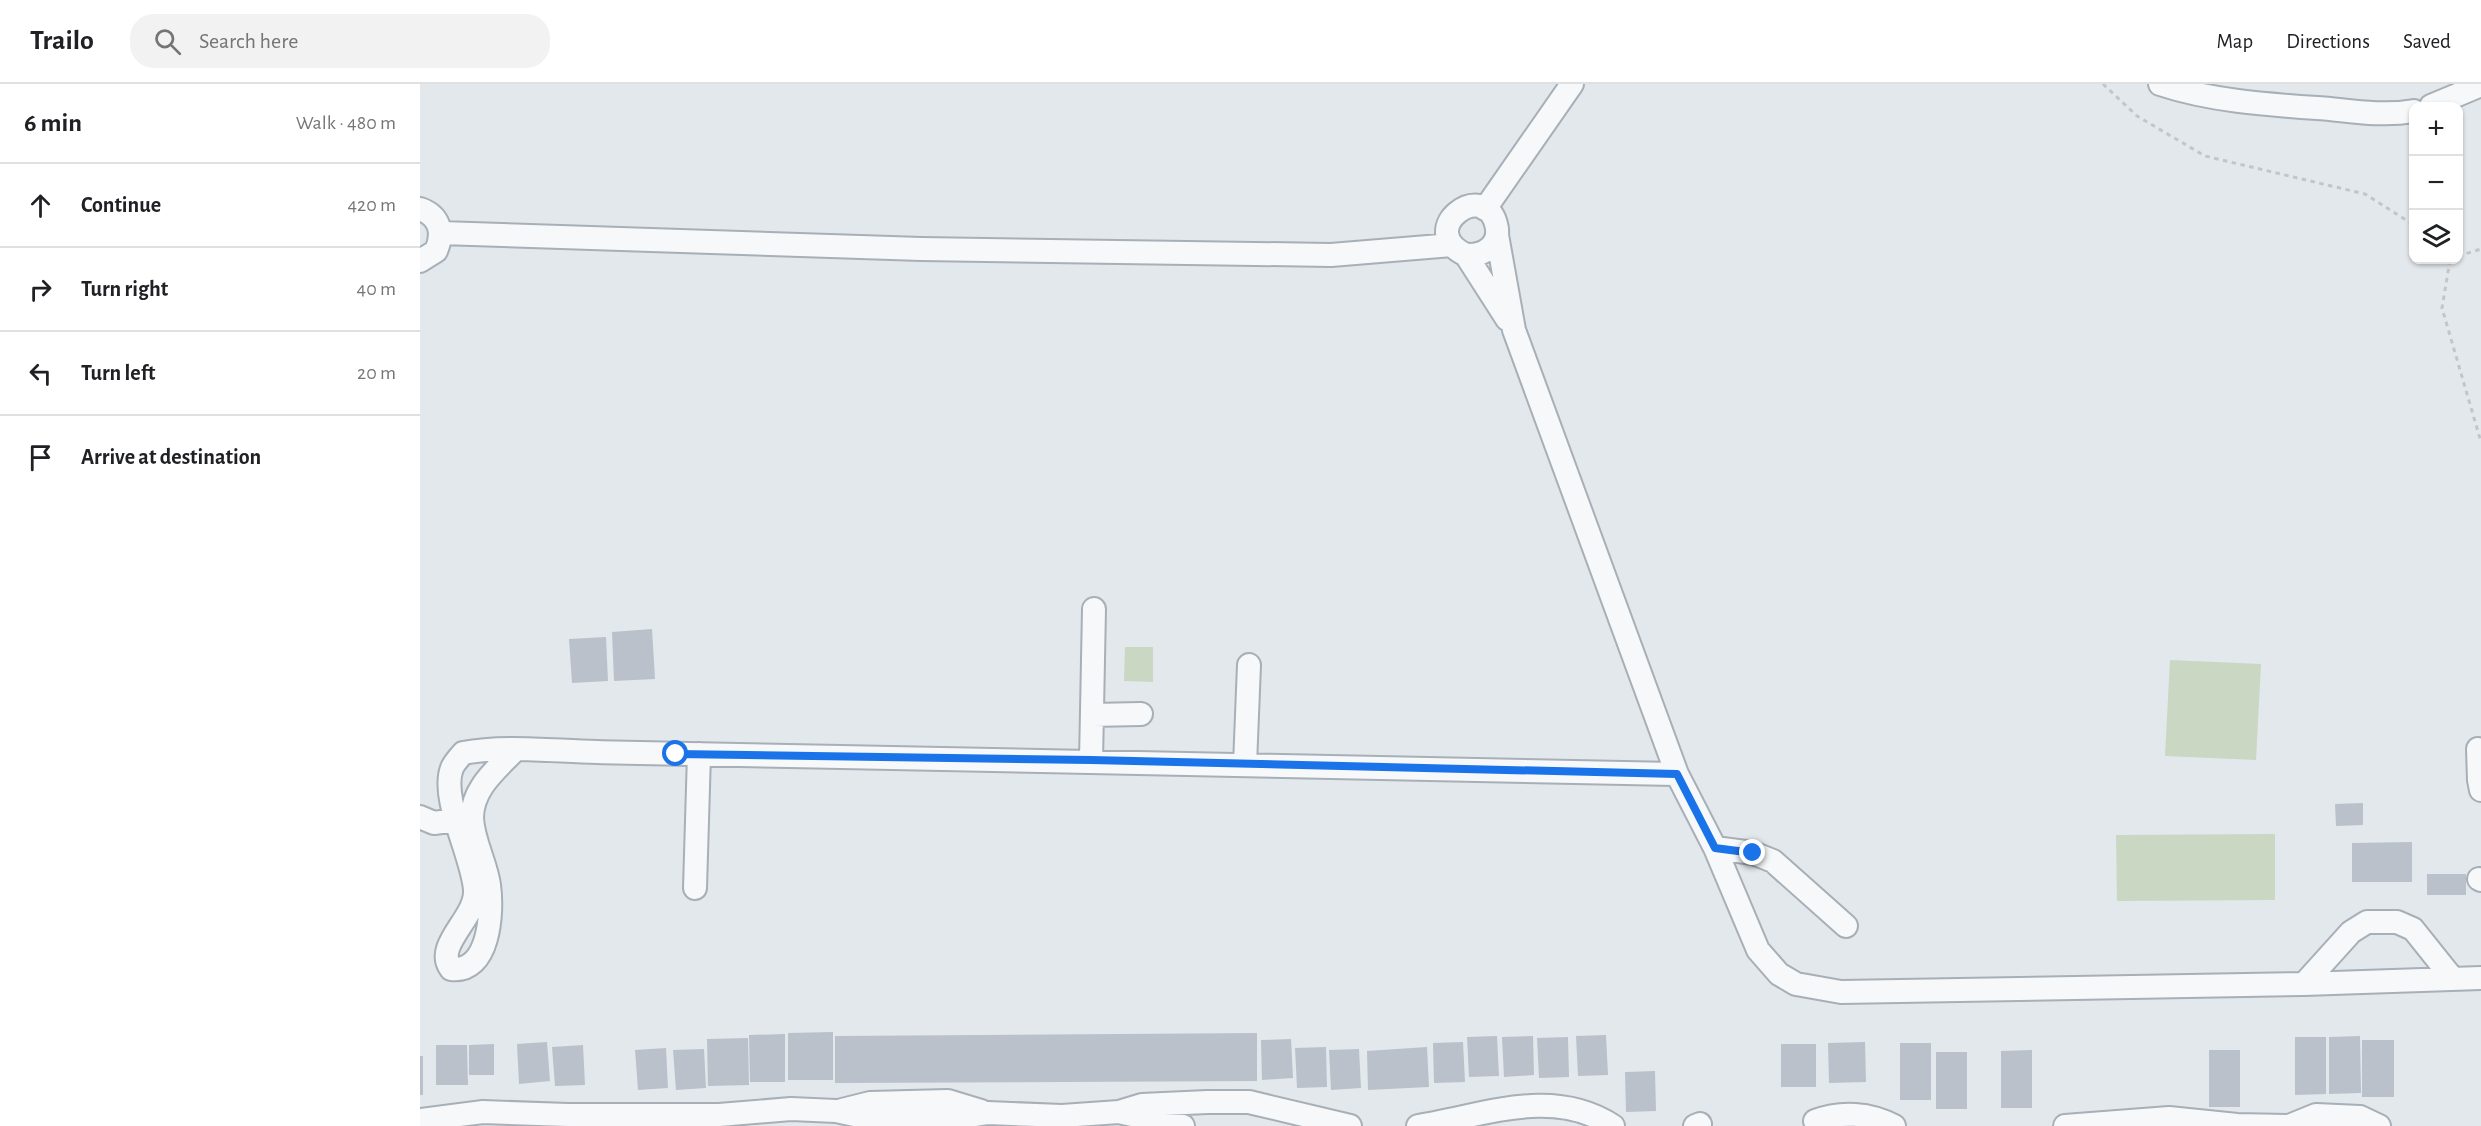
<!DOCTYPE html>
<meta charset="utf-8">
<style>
body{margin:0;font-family:"Alegreya Sans",sans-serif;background:#f2f2f2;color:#202124}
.controls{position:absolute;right:18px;top:18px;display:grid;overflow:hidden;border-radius:12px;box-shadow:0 2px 4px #0004}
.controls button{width:54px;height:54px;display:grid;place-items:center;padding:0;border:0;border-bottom:2px solid #e0e0e0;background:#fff;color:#202124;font:30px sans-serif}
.stop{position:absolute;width:18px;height:18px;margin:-14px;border:4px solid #1a73e8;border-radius:50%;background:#fff}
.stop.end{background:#1a73e8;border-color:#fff;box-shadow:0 2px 6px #0008}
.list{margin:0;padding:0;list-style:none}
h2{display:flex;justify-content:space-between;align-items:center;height:78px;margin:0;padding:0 24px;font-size:26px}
h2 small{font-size:20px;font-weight:400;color:#757577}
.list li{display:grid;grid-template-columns:39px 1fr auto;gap:18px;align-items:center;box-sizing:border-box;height:84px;padding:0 24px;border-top:2px solid #e0e0e0}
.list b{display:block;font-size:22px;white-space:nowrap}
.list em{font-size:20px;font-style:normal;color:#757577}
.icon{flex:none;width:33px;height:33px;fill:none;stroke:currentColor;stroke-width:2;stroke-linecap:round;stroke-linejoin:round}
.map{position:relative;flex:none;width:2061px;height:1042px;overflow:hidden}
header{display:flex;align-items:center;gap:36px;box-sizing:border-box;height:84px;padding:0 30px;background:#fff;border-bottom:2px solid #e0e0e0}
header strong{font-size:28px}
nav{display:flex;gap:33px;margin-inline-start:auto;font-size:21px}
.search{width:420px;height:54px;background:#f2f2f2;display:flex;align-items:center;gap:15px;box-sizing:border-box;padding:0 21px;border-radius:24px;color:#757577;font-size:22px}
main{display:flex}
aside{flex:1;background:#fff}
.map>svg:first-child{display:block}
.green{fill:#cad7c3}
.building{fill:#bac1cb}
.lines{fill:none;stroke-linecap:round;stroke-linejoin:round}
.minor-casing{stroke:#a7afb7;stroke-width:26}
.path{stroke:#c1c6cb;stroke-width:3;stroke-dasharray:4.5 4.5;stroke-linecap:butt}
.minor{stroke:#f6f8fa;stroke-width:22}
.route{stroke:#1a73e8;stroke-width:8}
</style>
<header>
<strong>Trailo</strong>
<div class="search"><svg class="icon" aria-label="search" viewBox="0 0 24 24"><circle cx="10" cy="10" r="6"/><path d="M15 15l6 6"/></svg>Search here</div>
<nav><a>Map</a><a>Directions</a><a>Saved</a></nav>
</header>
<main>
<aside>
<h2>6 min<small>Walk · 480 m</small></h2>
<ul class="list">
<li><svg class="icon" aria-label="ahead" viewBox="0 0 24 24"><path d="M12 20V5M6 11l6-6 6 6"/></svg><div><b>Continue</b></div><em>420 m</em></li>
<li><svg class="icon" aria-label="right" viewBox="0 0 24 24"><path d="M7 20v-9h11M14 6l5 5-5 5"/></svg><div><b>Turn right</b></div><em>40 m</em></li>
<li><svg class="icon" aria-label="left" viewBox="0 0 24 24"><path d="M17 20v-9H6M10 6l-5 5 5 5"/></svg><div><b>Turn left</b></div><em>20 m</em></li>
<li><svg class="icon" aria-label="arrive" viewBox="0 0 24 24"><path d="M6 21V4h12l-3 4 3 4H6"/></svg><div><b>Arrive at destination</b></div></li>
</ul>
</aside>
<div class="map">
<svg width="2061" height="1042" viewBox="0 0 2061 1042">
<rect width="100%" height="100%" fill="#e3e8ec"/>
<!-- green -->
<path class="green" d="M705,563H733V598L704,597Z
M1750,576L1841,580L1836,676L1745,672Z
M1855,750V816L1697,817L1696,751Z"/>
<!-- building -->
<path class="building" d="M232,545L235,595L194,597L192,548Z
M186,553L188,597L152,599L149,555Z
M1943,719V741L1916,742L1915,720Z
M1992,758V798H1932V759Z
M2007,790H2046V811H2007Z
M413,948V996H368V949Z
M837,949V997L415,999V952Z
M365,950V998H330L329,951Z
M1186,951L1188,991L1158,992L1156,952Z
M1077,952L1079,992L1049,993L1047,953Z
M1113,952L1114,991L1084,993L1082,953Z
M1940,952L1941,1009L1909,1010V953Z
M1148,953L1149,993L1119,994L1117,954Z
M1875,953H1906V1010L1875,1011Z
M328,954L329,1001L288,1002L287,955Z
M871,955L873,994L842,996L841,956Z
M1942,956H1974V1013H1942Z
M127,958L130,997L99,1000L97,960Z
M1043,958L1045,998L1014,999L1013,959Z
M1445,958L1446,998L1409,999L1408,959Z
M1480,959H1511V1016H1480Z
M74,960V991H49V961Z
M1361,960H1396V1003H1361Z
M16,961H47L48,1001H16Z
M163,961L165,1001L135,1002L132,963Z
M906,963L907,1003L877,1004L875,964Z
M1007,963L1009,1003L948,1006L947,967Z
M246,964L248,1004L218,1006L215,966Z
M284,965L286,1004L256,1006L253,966Z
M939,965L941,1004L911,1006L909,966Z
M1612,966V1024H1581V967Z
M1789,966H1820V1023H1789Z
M1516,968H1547V1025H1516Z
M0,972H3V1011H0Z
M1235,987L1236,1027L1206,1028L1205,988Z"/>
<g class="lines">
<defs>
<path id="minor" d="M1740,0C1794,18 1854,21 1910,25C1938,28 1965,32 1994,27
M2011,22L2061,1
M0,125C20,132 24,149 16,167L0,177
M1065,125L1152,0
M21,149L501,165L911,171L1032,161
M1077,151L1094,246L1257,690L1295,764L1338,866L1359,890L1376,900L1421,908L1884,900L2061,894
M1046,171C1064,172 1082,161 1076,140C1064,94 994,146 1046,171L1087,235
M672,631L721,630
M2058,665L2059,696L2061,706
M95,666C77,685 52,704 52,734C53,757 66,779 69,801C73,829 69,890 31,885C13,861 57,834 55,806C53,773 20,714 32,684C34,679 39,674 43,669C86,661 132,667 177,668C258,670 339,671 421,673C699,679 978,685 1257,690
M671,677L674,525
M825,681L829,581
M0,733L14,739L36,736
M1295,764L1333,769L1353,777L1426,842
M2059,795L2061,796
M275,804L279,670
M1884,900L1931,848L1947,838H1977L1993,845L2033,895
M422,1026L450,1019L528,1017L561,1027
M703,1029L763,1042
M0,1036L63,1028L148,1031H299L371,1025L416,1027L453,1035L523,1036L568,1029L642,1032L699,1028L722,1021L787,1018H829L930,1042
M1395,1037C1421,1027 1450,1029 1474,1042
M998,1042C1063,1032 1132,1002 1193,1042
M1275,1042L1280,1040
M1645,1042L1749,1034L1817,1041L1870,1042
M1869,1042L1896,1031L1940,1033L1959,1042"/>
</defs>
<!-- minor casing -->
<use href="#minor" class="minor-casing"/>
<!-- path -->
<path class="path" d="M1683,0L1717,32L1785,72L1945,110L1994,141
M2038,172L2061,165
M2030,176L2022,224L2061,358"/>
<!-- minor -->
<use href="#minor" class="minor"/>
</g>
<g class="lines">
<!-- route -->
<path class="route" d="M256,670L671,676L1257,690L1295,764L1333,769"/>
</g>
</svg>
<div class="controls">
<button>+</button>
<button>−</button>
<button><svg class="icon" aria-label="layers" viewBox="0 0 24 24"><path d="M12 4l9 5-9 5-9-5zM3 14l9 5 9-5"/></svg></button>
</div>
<div class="stop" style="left:256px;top:670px"></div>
<div class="stop end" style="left:1333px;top:769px"></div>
</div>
</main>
